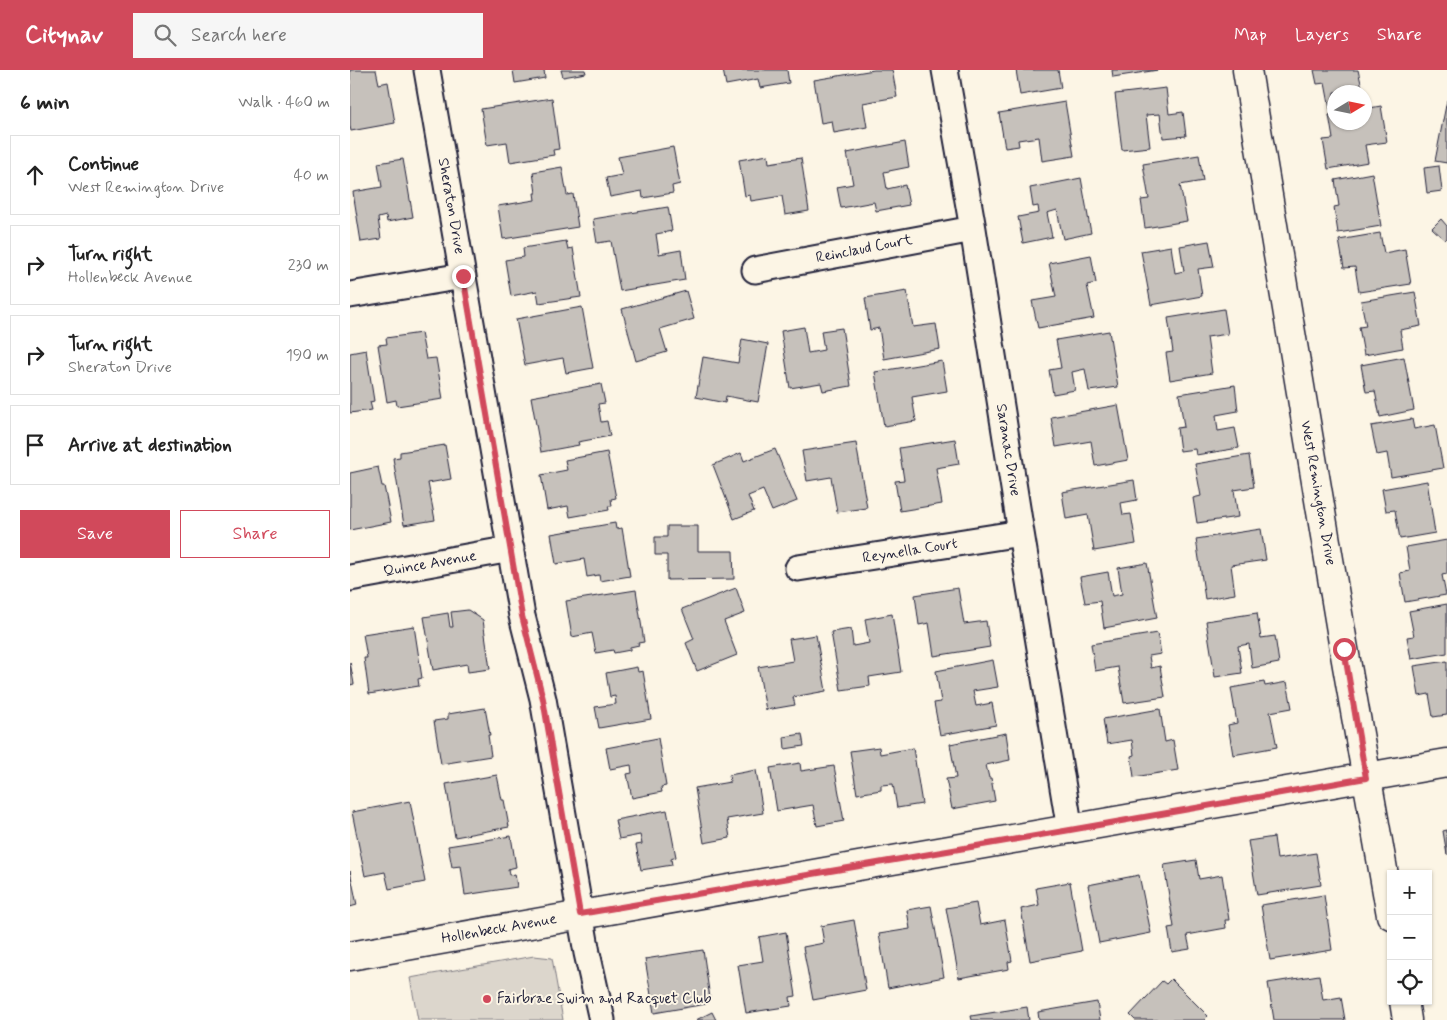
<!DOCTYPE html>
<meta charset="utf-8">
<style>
body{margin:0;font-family:Mynerve,sans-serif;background:#f6f6f6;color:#222}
.controls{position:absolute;right:15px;bottom:15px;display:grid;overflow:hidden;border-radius:0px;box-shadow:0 1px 4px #0004}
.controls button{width:45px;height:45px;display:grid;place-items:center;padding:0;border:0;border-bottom:1px solid #e0e0e0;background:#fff;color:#222;font:25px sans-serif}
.compass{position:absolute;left:977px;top:15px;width:45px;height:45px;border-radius:50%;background:#fff;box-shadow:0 1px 4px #0004;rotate:80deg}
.stop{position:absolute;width:15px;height:15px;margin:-11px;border:4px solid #d1495b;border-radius:50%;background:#fff}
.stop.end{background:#d1495b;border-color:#fff;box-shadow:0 1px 5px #0008}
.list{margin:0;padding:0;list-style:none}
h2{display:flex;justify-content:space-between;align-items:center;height:65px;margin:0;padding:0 20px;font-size:21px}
h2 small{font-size:16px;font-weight:400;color:#767676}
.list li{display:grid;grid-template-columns:32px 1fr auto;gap:15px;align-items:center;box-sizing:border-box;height:80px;margin:0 10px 10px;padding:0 10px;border:1px solid #e0e0e0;border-radius:0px}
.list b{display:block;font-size:19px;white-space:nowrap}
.list p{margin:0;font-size:16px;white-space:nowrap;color:#767676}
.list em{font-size:16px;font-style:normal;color:#767676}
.actions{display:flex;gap:10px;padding:15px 20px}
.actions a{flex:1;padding:11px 0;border:1px solid #d1495b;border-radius:0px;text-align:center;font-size:18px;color:#d1495b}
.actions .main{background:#d1495b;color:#fff}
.icon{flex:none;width:28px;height:28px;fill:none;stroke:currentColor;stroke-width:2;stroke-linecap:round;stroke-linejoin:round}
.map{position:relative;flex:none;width:1097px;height:950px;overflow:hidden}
header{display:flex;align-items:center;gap:30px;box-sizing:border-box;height:70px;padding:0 25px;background:#d1495b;color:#fff}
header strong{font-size:24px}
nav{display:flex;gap:28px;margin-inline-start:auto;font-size:18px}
.search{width:350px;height:45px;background:#f6f6f6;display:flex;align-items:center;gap:12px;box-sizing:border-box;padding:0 18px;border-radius:0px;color:#767676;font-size:19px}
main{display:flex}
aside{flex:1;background:#fff}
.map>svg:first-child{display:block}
.green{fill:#dcd6cc;stroke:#7f7c84}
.building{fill:#c6c1bb;stroke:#22223b}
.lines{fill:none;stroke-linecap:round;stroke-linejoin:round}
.minor-casing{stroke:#22223b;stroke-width:29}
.tertiary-casing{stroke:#22223b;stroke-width:31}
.minor{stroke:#fcf5e5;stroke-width:25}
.tertiary{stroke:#fcf5e5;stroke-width:28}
.route{stroke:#d1495b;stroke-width:6}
.poi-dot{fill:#d1495b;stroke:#fcf5e5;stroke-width:2}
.labels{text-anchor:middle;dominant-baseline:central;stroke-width:4;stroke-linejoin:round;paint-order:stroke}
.street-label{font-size:15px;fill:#22223b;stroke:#fcf5e5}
.poi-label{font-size:15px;fill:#22223b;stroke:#fcf5e5;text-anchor:start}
</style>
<header>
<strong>Citynav</strong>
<div class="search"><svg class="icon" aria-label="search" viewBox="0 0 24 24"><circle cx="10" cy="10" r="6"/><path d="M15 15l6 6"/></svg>Search here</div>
<nav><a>Map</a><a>Layers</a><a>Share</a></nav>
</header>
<main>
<aside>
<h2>6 min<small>Walk · 460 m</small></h2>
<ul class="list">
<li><svg class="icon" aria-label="ahead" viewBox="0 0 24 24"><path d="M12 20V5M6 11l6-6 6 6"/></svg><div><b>Continue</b><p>West Remington Drive</p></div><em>40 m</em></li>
<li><svg class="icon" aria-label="right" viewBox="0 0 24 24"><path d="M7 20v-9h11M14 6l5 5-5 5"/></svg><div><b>Turn right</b><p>Hollenbeck Avenue</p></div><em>230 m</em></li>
<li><svg class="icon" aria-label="right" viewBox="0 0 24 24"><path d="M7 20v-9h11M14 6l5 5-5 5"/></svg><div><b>Turn right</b><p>Sheraton Drive</p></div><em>190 m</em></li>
<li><svg class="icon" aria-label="arrive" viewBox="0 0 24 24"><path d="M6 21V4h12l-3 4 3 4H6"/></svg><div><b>Arrive at destination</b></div></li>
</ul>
<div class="actions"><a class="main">Save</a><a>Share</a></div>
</aside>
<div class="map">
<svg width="1097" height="950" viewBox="0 0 1097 950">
<rect width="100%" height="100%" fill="#fcf5e5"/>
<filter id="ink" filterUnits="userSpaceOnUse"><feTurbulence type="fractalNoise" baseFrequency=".02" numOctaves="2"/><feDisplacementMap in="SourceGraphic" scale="10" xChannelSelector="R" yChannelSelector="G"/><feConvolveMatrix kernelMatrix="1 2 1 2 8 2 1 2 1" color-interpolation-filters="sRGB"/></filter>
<g filter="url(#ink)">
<!-- green -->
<path class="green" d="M184,886L202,888L213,950H68L60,908Z"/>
<!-- building -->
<path class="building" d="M0,0H26L29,14L38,12L45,53L1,61L0,56Z
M163,0H194L195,8L165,13Z
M211,0H235L236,3L213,7Z
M373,0H437L439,13L410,18L408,9L376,15Z
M524,0H542L547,27L513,33L517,57L484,63L482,51L471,53L464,10Z
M666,0H708L711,18L670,25Z
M762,0H808L763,7Z
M964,0H1008L1013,22H984V38L980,39L975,13L967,14Z
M816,18L819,44L833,42L836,66L813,68L810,44L796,45L800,77L772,80L765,24Z
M202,28L209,79L203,80L204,85L160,92L157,72L137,75L131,39Z
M1097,30V93L1085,91Z
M715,32L724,86L692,91L689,67L668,70L669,76L655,78L649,43Z
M1031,36L1037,72L1015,75L1018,92L978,99L973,70L983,69L979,45L984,44V52H1014V39Z
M555,72L559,97L534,102L537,119L555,115L559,135L526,141L524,132L491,138L487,117L503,114L497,83Z
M323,77L330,114L322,116L323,123L293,128L292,121L260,127L256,108L272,105L268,87Z
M418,85L419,93L451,88L459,141L435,145L432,126L401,131L400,125L395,126L389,90Z
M849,85L853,111L830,115L837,151L795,158L791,130L799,129L793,94Z
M53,89L63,147L37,152L36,146L28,148L31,169L11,172L3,122L32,117L28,93Z
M1089,96L1092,121L1077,123L1074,98Z
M212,97L217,125L223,124L228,157L153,169L148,136L185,130L184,123H186L183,102Z
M1022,103L1031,156L988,163L984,137L989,136L985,110Z
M731,108L741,163L713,169L707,140L697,143L702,167L673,173L668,147L689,143L688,136L683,137L680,118Z
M318,137L322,161L306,164L309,184L331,180L335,210L270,221L261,171L247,173L243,149Z
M1091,149L1097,156V168L1095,170L1082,158Z
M1030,163L1034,183L1055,179L1061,214L1009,222L1005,197L994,198L989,170Z
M216,171L218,179L223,178L231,227L189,233L187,221L161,226L155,190L174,187L173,178Z
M859,171L864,197L848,199L852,226L801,235L791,181L821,176L825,203L834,201L830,176Z
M741,185L746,213L737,215L744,248L688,258L682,231L706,227L699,193Z
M336,221L344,249L310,259L317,282L286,291L272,239Z
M557,221L563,257L586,254L590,279L534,289L529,258L520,260L515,228Z
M1065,222L1071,256L1050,260L1053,278L1014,285L1009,257L1016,256L1011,231Z
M232,237L243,298L216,303L213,288L175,295L166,249Z
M874,239L878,264L857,267L862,303L820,310L816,283L823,282L818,248Z
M454,257L458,283L474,280L471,261L492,258L501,316L473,321L471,313L440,318L431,261Z
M759,261L768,317L739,321L735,299L722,302L725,320L703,324L699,300L711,298L706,270Z
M71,263L76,289L86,288L93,329L47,336L46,330L37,332L28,275L37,274L36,268Z
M392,269L418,274L408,332L376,326L375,333L346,327L353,287L388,293Z
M16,280L24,331L20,332L22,340L0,343V283Z
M1054,287L1064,340L1030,347L1025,321L1016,322L1011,295Z
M592,291L597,321L562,327L566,351L534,356L525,302Z
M251,314L255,333L248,334L251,352L257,351L260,366L228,372L229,375L191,382L181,327Z
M885,315L888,341L866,345L868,361L885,358L889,378L846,385L845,379L830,381L827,358L834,357L829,324Z
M768,335L778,390L745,396L741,371L706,377L701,347Z
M1062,349L1064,359L1085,355L1093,398L1041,407L1037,383L1027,385L1021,356Z
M605,369L609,394L586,398L592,434L550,441L545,411L554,410L549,378Z
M506,373L517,438L487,442L481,407L457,411L452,381Z
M95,375L101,409L78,413L85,450L54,455L43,388L50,387V382Z
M425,379L447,431L422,441L413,420L398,426L404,441L384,449L363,395L391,383L394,391Z
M257,382L266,428L261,429L262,436H258L259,440L220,447L218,436L197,440L191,405L217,400L215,390Z
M899,385L904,417L884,420L888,447L847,453L843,428L851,426L845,394Z
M28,397L32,416H34L41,452L0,460V403Z
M784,410L787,430L771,433L773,445L781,444L786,474L744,481L738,445L716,449L712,422Z
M1077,411L1085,463L1050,469L1045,440L1036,441L1032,419Z
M265,453L266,459L272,458L280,506L250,511L249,505L237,507L234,489L206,494L201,464Z
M317,456H348V481H383L384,509L317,510V485H305V467H317Z
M911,459L916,490L881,495L885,524L855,529L846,469Z
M1097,470V504L1092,505L1096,525L1055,532L1050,503L1060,501L1056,477Z
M797,493L807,548L754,558L750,531L735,533L730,507L758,502L762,526L772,524L768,498Z
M386,518L395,543L374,551L387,585L347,601L336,573L344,569L332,539Z
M608,518L614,554L636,551L640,577L584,586L579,553L569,555L565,525Z
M286,520L294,572L288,573L289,575L280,577V580L264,583L263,580L246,583L242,563L222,567L216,531Z
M1097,534V583L1061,589L1057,567L1064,566L1059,541Z
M118,540L133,550L140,599L118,602L117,594L83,600L74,547L98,543L100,557H103L101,542Z
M907,543L911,568L925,566L929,593L902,598L899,574L888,576L892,603L865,607L856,551Z
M542,544L551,602L519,607L520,616L491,620L481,562L501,559L503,576L519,573L515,549Z
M64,556L72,608L68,609L69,616L19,624L14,588H17L13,564Z
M807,563L811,584L799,586L801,598L810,596L815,627L774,633L768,597L745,601L741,574Z
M466,565L476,621L443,627L445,635L416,640L408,597L443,591L439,569Z
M643,590L648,617L623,621L626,636L642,633L646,655L590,665L584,633L591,632L586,601Z
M1097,591V645L1083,647L1079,624L1069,626L1064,596Z
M0,592L4,614L0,615Z
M287,597L288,602L293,601L301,649L249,658L245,637L266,634L265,626L260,627L256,603Z
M914,612L915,616L937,612L942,638L920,642L927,677L883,685L878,655L887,653L881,618Z
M135,638L140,665H138L141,686L91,694L84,651L98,649V644Z
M810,639L815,672L823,670L828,700L784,707L781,686L784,685L782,670L757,674L753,649Z
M656,663L660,690L636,695L639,708H641L645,731L602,739L596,709L606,708L600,674Z
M452,664L454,676L435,679L434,667Z
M308,668L316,716L311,717L312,722L282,728L277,704L282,703L281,695L260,699L256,678Z
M529,677L530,684L563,678L572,734L547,738L543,714L531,715V720L507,724L500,681Z
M450,693L451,701L484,696L494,751L467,756L463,735L427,741L420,698Z
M406,700L413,743L377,749L380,768L354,773L345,718L380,712L379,705Z
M147,705L152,730H154L159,757L105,767L96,714Z
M60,731L75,812L39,819L35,802L15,806L2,742Z
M317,740L326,787L321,789L322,795L291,800L286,775L292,774L290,765L269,769L265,750Z
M1097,760V785L1093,761Z
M161,766L166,797L158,799L159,805L165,804L167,817L115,825L111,796L102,797L98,776Z
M924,767L927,789L966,783L971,815L907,825L898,771Z
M846,790L849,809L872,805L879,850H875L876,858L837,865L840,879L822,882L818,858L824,857L814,795Z
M0,801L7,835L0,837Z
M789,805L801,863L749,873L738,815Z
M720,812L732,881L680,891L671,839L689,835L686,818Z
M974,825L982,880L920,890L911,835Z
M626,833L630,855L655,850L662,891L658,892L659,899L609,908L596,838Z
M581,836L594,907L538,918L529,864L560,859L557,840Z
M504,850L516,920L463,930L453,877L474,873L471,856Z
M436,862L446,926L440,927L441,936L396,943L388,895L413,891L409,867Z
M353,880L360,928L355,929L356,934L304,943L295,889Z
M969,905L973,930L991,927L995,950H924L918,913Z
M821,909L858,946L854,950H785L780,945L812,911L816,914Z
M747,932L750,950H689L688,942Z
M677,937L679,950H622L621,946Z
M362,942L366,950H346Z"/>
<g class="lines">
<defs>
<path id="minor" d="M77,0L172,546L193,629L237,883L252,950
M595,0L623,159L671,463L720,760
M405,200L623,159
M0,225L113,206
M448,498L671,463
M0,508L161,479"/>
<path id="tertiary" d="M897,0L994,579L1041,845
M0,886C365,819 732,759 1097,693
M1054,931L1057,950"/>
</defs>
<!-- minor casing -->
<use href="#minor" class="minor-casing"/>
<!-- tertiary casing -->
<use href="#tertiary" class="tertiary-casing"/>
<!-- minor -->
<use href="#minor" class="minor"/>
<!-- tertiary -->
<use href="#tertiary" class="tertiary"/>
</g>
</g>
<g class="lines" filter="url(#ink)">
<!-- route -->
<path class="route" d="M113,206L172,546L193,629L230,844L720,760L1016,708L994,579"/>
</g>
<!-- markers -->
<circle class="poi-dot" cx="137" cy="929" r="5"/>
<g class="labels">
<!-- street labels -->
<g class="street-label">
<text transform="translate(101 136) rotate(80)">Sheraton Drive</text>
<text transform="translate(514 179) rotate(-11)">Reinclaud Court</text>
<text transform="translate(658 380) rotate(81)">Saranac Drive</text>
<text transform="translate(968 423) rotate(80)">West Remington Drive</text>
<text transform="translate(560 481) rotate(-9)">Reynella Court</text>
<text transform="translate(80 494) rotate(-10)">Quince Avenue</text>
<text transform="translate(149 859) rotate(-10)">Hollenbeck Avenue</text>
</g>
<!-- poi labels -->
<g class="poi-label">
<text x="147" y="929">Fairbrae Swim and Racquet Club</text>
</g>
</g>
</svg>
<div class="controls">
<button>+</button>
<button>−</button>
<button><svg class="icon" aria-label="locate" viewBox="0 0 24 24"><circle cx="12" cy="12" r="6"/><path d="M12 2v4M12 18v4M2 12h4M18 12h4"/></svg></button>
</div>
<svg class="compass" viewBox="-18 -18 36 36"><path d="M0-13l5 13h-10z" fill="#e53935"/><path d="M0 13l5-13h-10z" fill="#767676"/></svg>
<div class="stop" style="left:994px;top:579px"></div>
<div class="stop end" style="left:113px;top:206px"></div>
</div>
</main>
